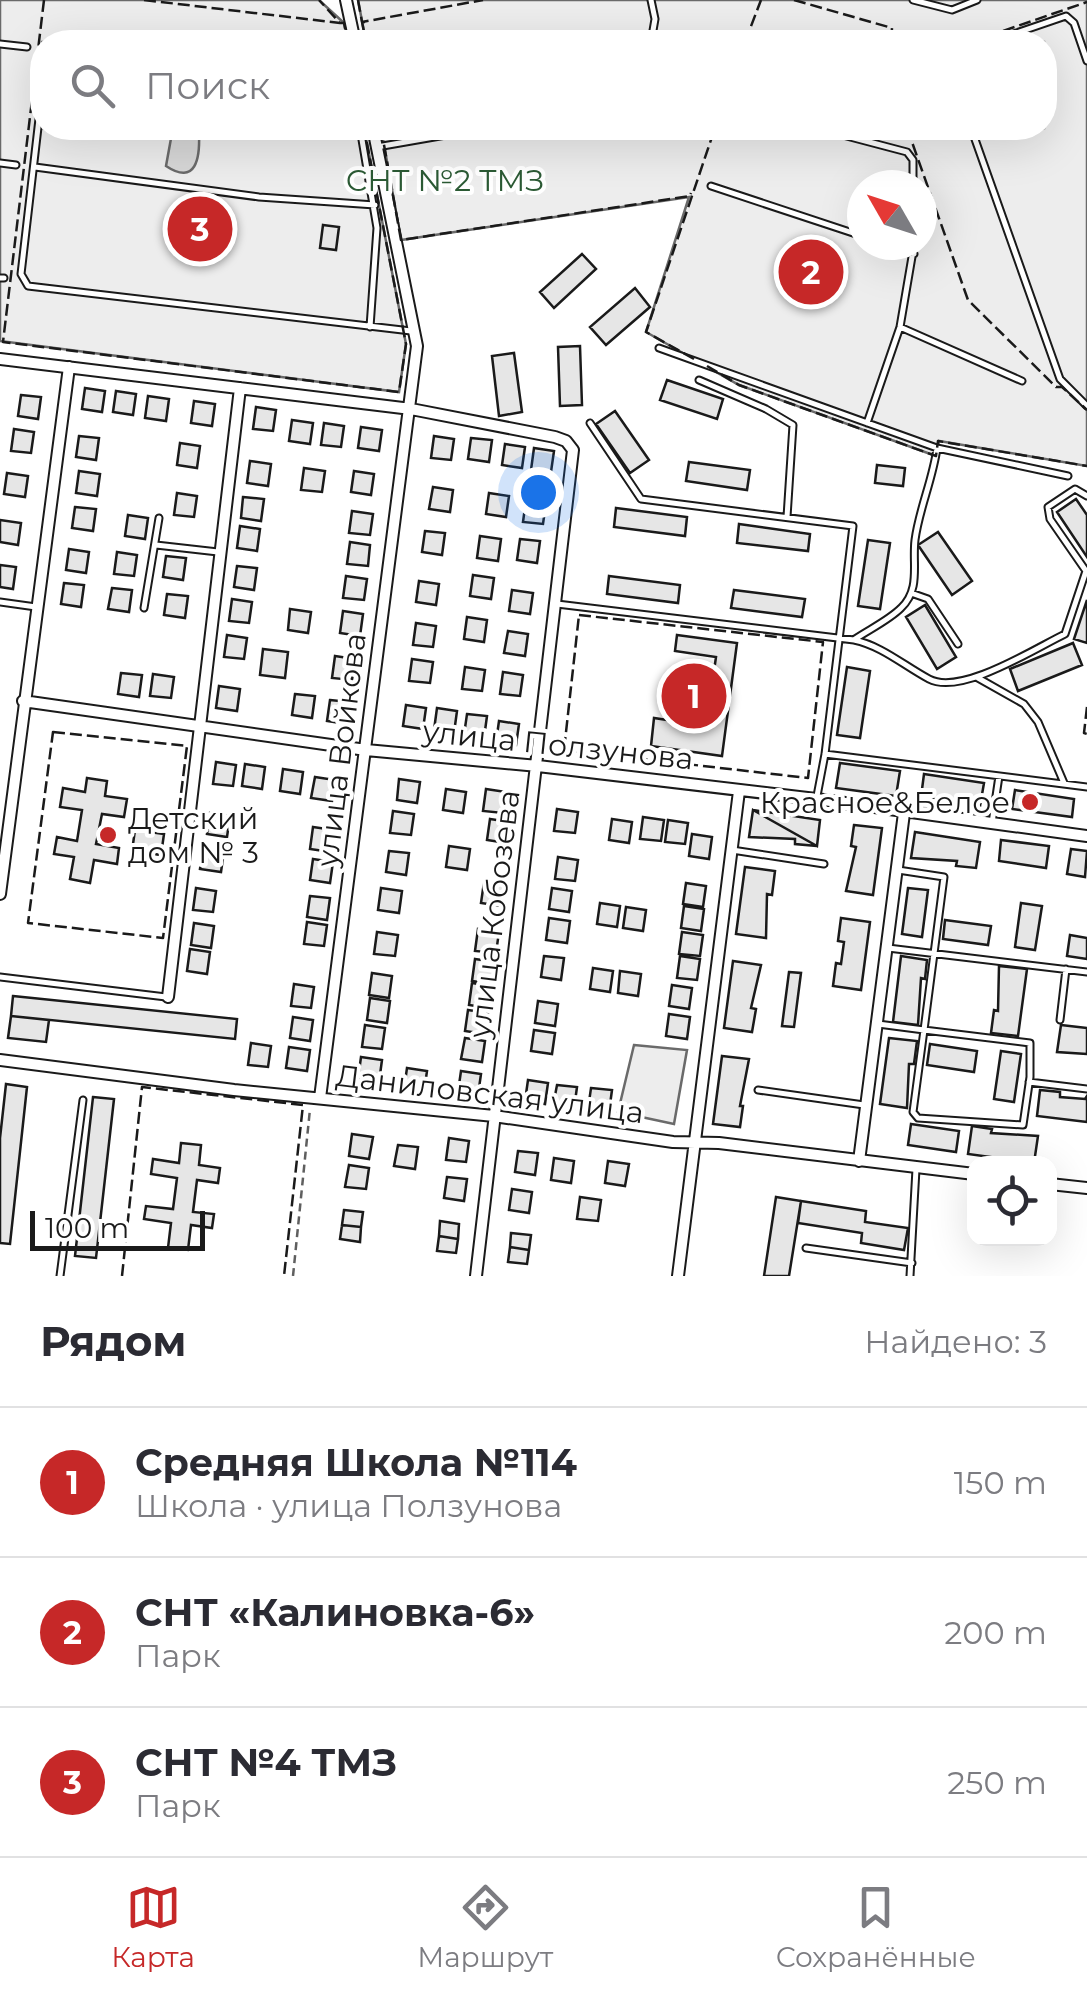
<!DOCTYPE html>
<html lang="ru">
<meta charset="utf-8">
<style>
body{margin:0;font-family:Montserrat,sans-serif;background:#f7f7f7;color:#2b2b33}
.controls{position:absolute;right:30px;bottom:30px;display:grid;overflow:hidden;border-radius:20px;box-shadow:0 10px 40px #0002}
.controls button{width:90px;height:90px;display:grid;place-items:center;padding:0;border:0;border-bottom:2px solid #e1e1e2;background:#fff;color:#2b2b33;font:50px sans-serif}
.compass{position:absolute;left:847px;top:170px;width:90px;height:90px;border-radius:50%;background:#fff;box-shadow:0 10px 40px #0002;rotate:309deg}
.scale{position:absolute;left:30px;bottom:25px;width:175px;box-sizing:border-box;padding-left:10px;border:5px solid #1a1a1a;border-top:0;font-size:28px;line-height:35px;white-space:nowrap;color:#1a1a1a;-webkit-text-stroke:8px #fff;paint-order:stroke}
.you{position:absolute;left:538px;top:492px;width:35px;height:35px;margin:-25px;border:8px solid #fff;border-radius:50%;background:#1a73e8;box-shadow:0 0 0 15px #1a73e833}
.badge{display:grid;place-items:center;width:65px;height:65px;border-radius:50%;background:#c62828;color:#fff;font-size:32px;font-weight:700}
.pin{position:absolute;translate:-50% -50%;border:5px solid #fff;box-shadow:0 2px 10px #0006}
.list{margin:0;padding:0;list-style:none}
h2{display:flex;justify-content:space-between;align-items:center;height:130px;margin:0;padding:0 40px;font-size:42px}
h2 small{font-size:32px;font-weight:400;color:#7c7c81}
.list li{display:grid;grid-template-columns:65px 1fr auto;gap:30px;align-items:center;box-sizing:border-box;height:150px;padding:0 40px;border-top:2px solid #e1e1e2}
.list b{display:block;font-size:38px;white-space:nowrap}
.list p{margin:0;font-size:32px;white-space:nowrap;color:#7c7c81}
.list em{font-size:32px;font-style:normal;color:#7c7c81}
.icon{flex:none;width:55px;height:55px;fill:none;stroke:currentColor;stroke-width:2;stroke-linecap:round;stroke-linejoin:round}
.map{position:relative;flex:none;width:1087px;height:1276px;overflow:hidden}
.search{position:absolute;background:#fff;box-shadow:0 10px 40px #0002;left:30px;right:30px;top:30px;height:110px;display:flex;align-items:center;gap:25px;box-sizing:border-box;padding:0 35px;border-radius:40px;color:#7c7c81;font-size:38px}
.sheet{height:580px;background:#fff}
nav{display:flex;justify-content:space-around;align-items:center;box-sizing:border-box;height:140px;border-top:2px solid #e1e1e2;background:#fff;font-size:28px;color:#7c7c81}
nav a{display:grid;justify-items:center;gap:5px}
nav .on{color:#c62828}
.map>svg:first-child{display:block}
.built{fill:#ededed;stroke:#6a6a6a;stroke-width:2.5;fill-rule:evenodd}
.water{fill:#d7d7d7;stroke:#6a6a6a;stroke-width:2.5}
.building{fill:#e6e6e6;stroke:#1a1a1a;stroke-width:2.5}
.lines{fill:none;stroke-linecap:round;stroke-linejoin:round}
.lane-casing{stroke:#1a1a1a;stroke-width:9}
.street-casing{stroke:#1a1a1a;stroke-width:14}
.path{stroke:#5f5f5f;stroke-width:2.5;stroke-dasharray:8 5;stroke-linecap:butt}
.lane{stroke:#fff;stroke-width:5}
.street{stroke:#fff;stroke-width:10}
.fence{stroke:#1a1a1a;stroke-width:2.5;stroke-dasharray:12 5;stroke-linecap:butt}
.poi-dot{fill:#c62828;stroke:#fff;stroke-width:4}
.labels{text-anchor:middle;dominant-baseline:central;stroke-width:8;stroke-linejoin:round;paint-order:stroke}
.park-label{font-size:30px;fill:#2b5a34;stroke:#fff}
.street-label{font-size:30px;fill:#1a1a1a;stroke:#fff}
.poi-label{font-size:30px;fill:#1a1a1a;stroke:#fff;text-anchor:end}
</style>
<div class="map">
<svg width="1087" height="1276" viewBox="0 0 1087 1276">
<rect width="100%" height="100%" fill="#fff"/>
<!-- built -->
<path class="built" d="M0,0H319L344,23L348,42H42V128H364L406,344L399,392L0,341Z
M358,0H1087V466L939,441L936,456L739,385L646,332L689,197L401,240L381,128H1044V42H366ZM862,185H922V245H862Z
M634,1045L687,1050L674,1124L618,1112Z"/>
<!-- water -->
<path class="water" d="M179,128H190L199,134C200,158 196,186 166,166L172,133Z"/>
<!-- building -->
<path class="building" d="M323,225L339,227L336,250L320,248Z
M582,254L596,269L554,308L540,292Z
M635,288L650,307L606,345L590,327Z
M580,346L582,405L560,406L558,347Z
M514,353L522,412L499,416L492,356Z
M667,380L723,399L717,419L660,400Z
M85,388L105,391L102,412L82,409Z
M116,391L136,394L133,415L113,412Z
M21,395L41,397L38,419L18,416Z
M148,396L169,399L166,421L145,418Z
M194,401L215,404L212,426L191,423Z
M256,407L276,410L273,431L253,429Z
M615,411L649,460L630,473L596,424Z
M292,420L313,423L310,444L289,441Z
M324,423L344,426L341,447L321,445Z
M361,427L382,430L379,451L358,448Z
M14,429L34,432L31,453L11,451Z
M79,436L99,438L96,460L76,457Z
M434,436L454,439L451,460L431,458Z
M471,438L492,440L489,462L468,459Z
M180,443L200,446L197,468L177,465Z
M505,444L525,447L522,468L502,465Z
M534,448L554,451L551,472L531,470Z
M250,461L271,464L268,486L247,483Z
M689,462L750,470L747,490L686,481Z
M877,465L905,468L903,486L875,483Z
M304,468L325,471L322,492L301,490Z
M79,471L100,474L97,496L76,493Z
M354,471L374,474L371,495L351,492Z
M7,473L28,476L25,497L4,494Z
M433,487L453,490L450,512L429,509Z
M177,493L197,496L194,517L174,515Z
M489,493L509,496L506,517L486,514Z
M243,497L264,499L261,521L241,518Z
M1076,499L1087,515V557L1057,512Z
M526,500L546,503L543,524L523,522Z
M75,507L96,509L93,531L72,528Z
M616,508L687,517L685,536L614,527Z
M352,511L373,514L370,535L349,533Z
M128,515L148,518L145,539L125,536Z
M0,520L21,523L18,545L0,542Z
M739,524L810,534L808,551L737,543Z
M240,526L260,529L257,551L237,548Z
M425,531L445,533L442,555L422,552Z
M938,532L972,581L952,595L918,545Z
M480,536L501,539L498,561L477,558Z
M520,539L540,541L537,563L517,560Z
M868,540L890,543L880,609L858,606Z
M350,542L370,545L368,566L347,564Z
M69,549L89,552L86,573L66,570Z
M117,552L137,555L134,576L114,574Z
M166,556L186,558L183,580L163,577Z
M0,565L16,567L13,589L0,587Z
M237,566L257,568L254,590L234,587Z
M473,575L494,578L491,599L470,596Z
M346,576L367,579L364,600L343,598Z
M609,576L680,585L678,603L607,594Z
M419,581L439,584L436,605L416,602Z
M64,583L84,585L81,607L61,604Z
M112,588L132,590L129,612L108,609Z
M512,590L533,593L530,614L509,611Z
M734,590L805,599L802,617L731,608Z
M167,594L188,596L185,618L164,615Z
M232,599L252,602L249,623L229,621Z
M1087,600V643L1074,639Z
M925,605L956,657L937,669L906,617Z
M290,609L311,612L308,633L288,630Z
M343,611L363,614L360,636L340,633Z
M467,617L487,620L484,642L464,639Z
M416,623L436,626L433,647L413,645Z
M508,631L528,634L525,656L504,653Z
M227,635L247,638L244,659L224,657Z
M677,635L737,643L722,756L651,746L654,718L706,726L716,657L675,651Z
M1073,643L1082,665L1018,691L1010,669Z
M263,649L288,652L285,678L260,675Z
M335,656L355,659L352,680L332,678Z
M412,659L433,662L430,683L409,681Z
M465,667L485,670L482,691L462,689Z
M847,667L870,671L860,738L837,735Z
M503,672L523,675L520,696L500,694Z
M121,673L142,675L139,697L118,694Z
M153,674L174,677L171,698L150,696Z
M219,686L240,689L237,711L216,708Z
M295,694L315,696L312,718L292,715Z
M330,700L350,702L347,724L327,721Z
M406,705L426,708L423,729L403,726Z
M437,708L457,711L454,733L434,730Z
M467,714L487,716L484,738L464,735Z
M499,721L519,724L516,745L496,742Z
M216,762L236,765L233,786L213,784Z
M840,763L900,771L896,796L836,788Z
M245,764L265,767L262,789L242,786Z
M283,769L303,772L300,794L280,791Z
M924,774L984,783L980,806L921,797Z
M315,777L335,780L332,801L311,798Z
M87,778L107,781L105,796L127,799L124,817L102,814L96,844L119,848L117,864L94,860L90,883L70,879L74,857L54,854L57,837L77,841L82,810L60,807L63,788L85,792Z
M399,779L420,782L417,803L397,800Z
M446,789L466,792L463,813L443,810Z
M486,789L506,792L503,813L483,811Z
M1015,790L1074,799L1072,817L1012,809Z
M557,809L578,812L575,833L554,831Z
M753,810L820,820L817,846Z
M753,810L817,846L795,844V839L749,837Z
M393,811L414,814L411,835L390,833Z
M210,813L230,816L227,837L207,834Z
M643,817L664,820L661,841L640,839Z
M490,819L510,822L507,843L487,840Z
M612,819L632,822L629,843L609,840Z
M668,820L688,823L685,844L665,842Z
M854,825L882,828L873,895L846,891L856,847L851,846Z
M313,827L334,830L331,852L310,849Z
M135,830L164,834L161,855L132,851Z
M915,832L980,842L976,868L956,866L957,861L911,858Z
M692,834L712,837L709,859L689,856Z
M1001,840L1049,846L1046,868L999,861Z
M449,846L470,849L467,870L446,867Z
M203,848L224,851L221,872L200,869Z
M1071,849L1087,851L1085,877L1067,874Z
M389,851L409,853L406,875L386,872Z
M558,857L578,860L575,881L555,879Z
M313,859L333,862L330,883L310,880Z
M745,867L775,871L772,895L767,894L766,938L736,934Z
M484,882L505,884L502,906L481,903Z
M686,883L706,886L703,907L683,904Z
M196,888L216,891L213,912L193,910Z
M381,888L402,891L399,913L378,910Z
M552,888L572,891L569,912L549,909Z
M908,888L928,890L922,937L902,934Z
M310,896L330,898L327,920L307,917Z
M600,903L620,906L617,927L597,924Z
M1021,903L1042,906L1035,950L1015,947Z
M684,906L704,909L701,931L681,928Z
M626,907L646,910L643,931L623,928Z
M549,918L570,921L567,943L546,940Z
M841,918L870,922L861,990L833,986L836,963L841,964L844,942L838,941Z
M945,920L991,926L988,945L943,939Z
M307,922L327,925L324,946L304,944Z
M194,923L214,926L211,948L191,945Z
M478,929L499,932L496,953L475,951Z
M377,932L398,935L395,956L374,954Z
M682,932L703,935L700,956L679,954Z
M1070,935L1087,938V959L1067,956Z
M190,949L210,952L207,974L187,971Z
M544,956L564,958L561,980L541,977Z
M680,956L700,959L697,980L677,978Z
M901,956L927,960L925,979L921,978L918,1025L893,1022Z
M475,959L496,962L493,984L472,981Z
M733,961L761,965L751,1008L756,1009L752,1032L724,1028Z
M999,966L1027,969L1018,1036L991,1033L994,1010L998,1011Z
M593,968L613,971L610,992L590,989Z
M620,971L641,974L638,996L618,993Z
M789,972L801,973L794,1027L782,1026Z
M372,973L392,976L389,998L369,995Z
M472,983L492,986L489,1008L469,1005Z
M294,984L314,987L311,1008L291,1006Z
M672,985L692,988L689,1009L669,1006Z
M13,996L237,1019L235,1039L11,1016Z
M370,998L390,1001L387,1023L367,1020Z
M538,1001L558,1004L555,1026L535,1023Z
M468,1010L488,1013L485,1034L465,1031Z
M669,1014L690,1017L687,1039L666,1036Z
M11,1016L49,1020L46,1042L8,1038Z
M293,1017L313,1020L310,1041L290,1038Z
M365,1025L385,1028L382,1049L362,1047Z
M1061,1025L1087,1028V1054L1057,1052Z
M534,1030L555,1033L552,1054L531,1051Z
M465,1038L485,1041L482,1062L461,1059Z
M889,1038L917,1041L914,1064H909L907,1108L880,1104Z
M251,1043L271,1046L268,1067L248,1065Z
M930,1044L977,1051L974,1072L927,1065Z
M289,1047L310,1050L307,1071L286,1068Z
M1001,1051L1021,1054L1014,1102L994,1099Z
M722,1056L749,1059L740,1106H743L740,1127L713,1124Z
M361,1057L382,1060L379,1082L358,1079Z
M407,1068L427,1071L424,1092L404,1089Z
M461,1071L481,1074L478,1095L458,1092Z
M528,1080L548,1083L545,1104L525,1101Z
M6,1084L27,1087L10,1244L0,1243V1138Z
M557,1085L577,1087L574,1109L553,1106Z
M591,1088L612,1090L609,1112L588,1109Z
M1040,1090L1060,1092V1097L1085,1099L1087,1096V1122L1037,1116Z
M93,1097L114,1099L96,1258L75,1256Z
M911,1124L959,1131L956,1152L908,1145Z
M972,1126L992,1129L991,1133L1038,1136L1034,1163L968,1154Z
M352,1134L373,1137L369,1159L349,1156Z
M449,1138L469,1141L466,1162L446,1160Z
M181,1143L201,1145L199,1165L220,1168L218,1183L197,1180L193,1212L214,1214L212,1228L191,1225L188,1250L168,1248L171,1223L144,1219L146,1206L173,1209L177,1178L151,1174L153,1159L179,1163Z
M398,1145L418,1147L415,1169L394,1166Z
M518,1151L538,1153L535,1175L515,1172Z
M554,1158L574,1161L571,1183L551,1180Z
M608,1161L629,1164L625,1186L605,1183Z
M349,1165L369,1168L366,1189L345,1187Z
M447,1177L467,1179L464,1201L444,1198Z
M512,1189L532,1192L529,1213L509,1210Z
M580,1197L601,1200L598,1221L577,1219Z
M776,1197L801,1201L789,1276H764Z
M801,1201L866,1211L865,1222L908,1228L904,1250L861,1243L862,1233L798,1223Z
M344,1210L363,1212L361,1227L342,1225Z
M440,1221L459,1224L458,1239L439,1236Z
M342,1225L361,1227L360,1242L340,1239Z
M511,1233L531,1235L529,1250L510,1247Z
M439,1236L458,1239L456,1253L437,1251Z
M510,1247L529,1250L527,1264L508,1262Z"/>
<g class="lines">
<defs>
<path id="lane" d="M913,0L952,10L977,0
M651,42L655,19L651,0
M990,42L1066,16L1074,23L1087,61
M0,44L27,47
M42,93L21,274L28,286L411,331
M360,128L377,228L370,327
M816,128L907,152L913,160V185
M971,128L1060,379L1087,406
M377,147L486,128
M0,163L16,165
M35,167L259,197L375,205
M711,186L862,236
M888,245L914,254
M0,278H4
M900,327L1022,381
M659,348L937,448L1068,476
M699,380L766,409L793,425L787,517
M590,423L641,499L853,526L825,754L817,796
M867,423L900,327L914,245
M156,545L218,552
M911,593L928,599L958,644
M0,602L36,607
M557,604L854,640C882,646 903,665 929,679C961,696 1034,649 1065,634L1086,571L1050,519L1048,507L1075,489L1087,496
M144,608L159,518
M855,639C870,629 889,620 901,608C921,589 912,564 915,540C919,509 933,479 937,448
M978,678L1024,704L1038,722L1064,783
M825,754L1087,787
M992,823L999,776
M732,850L824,864
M888,948L1087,972
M0,977L166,997
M1060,1020L1066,969
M878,1024L924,1030L913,1112L918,1118L1023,1125L1030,1077V1043L924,1030L944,877L898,870
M1029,1082L1087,1089
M758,1090L864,1105
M806,1248L912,1263
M60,1276L83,1100
M910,1276L916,1169"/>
<path id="street" d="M346,0L355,42
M0,359L411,409L555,437L566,441L573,450L476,1276
M23,701L366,750L538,766L816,799L1087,836
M0,894L69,367
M168,997L240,388
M0,1060L234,1090L494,1116L673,1142L719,1143L974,1174
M320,1098L417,346L373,128
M859,1161L904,813
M1050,1184L1087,1188
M678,1276L739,791"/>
</defs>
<!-- lane casing -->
<use href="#lane" class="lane-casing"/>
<!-- street casing -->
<use href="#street" class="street-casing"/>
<!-- path -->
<path class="path" d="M293,1276L310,1109"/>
<!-- lane -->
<use href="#lane" class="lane"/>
<!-- street -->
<use href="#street" class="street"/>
<!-- fence -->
<path class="fence" d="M44,0L3,342L399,392L406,344L364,128
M144,0L340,23L319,0
M358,0L362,22L483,0
M794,0L892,28L891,42
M365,22H362L366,42
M338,23H344L348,42
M745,42L761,0
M971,42L1087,2
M381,128L401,240L690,196L691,193
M907,128L968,300L1056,387H1062L1087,410
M694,359L646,332L715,128
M707,366L739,385L936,456L938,441L1087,466
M579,615L823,642L808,778L564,750Z
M1087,707L1084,733L1087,734
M53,732L187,746L163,938L28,923Z
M122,1276L142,1087L303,1105L284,1276"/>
</g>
<!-- markers -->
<g class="poi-dot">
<circle cx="1030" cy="802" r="10"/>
<circle cx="108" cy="835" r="10"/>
</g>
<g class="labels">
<!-- park labels -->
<g class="park-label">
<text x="445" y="180">СНТ №2 ТМЗ</text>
</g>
<!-- street labels -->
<g class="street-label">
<text transform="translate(558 745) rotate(6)">улица Ползунова</text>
<text transform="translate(341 750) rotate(-83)">улица Войкова</text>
<text transform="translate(494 914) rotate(-83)">улица Кобозева</text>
<text transform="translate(490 1094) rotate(7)">Даниловская улица</text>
</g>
<!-- poi labels -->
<g class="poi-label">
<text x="1010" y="802">Красное&amp;Белое</text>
<text x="128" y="818" text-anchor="start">Детский<tspan x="128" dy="34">дом № 3</tspan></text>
</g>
</g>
</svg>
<div class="controls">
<button><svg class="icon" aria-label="locate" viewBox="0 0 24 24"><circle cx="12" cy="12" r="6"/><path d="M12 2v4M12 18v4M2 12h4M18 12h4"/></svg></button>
</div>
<svg class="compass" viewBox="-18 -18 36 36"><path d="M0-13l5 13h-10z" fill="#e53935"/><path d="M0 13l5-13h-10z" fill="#7c7c81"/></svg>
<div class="scale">100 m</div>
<div class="you"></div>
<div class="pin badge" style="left:694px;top:696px">1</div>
<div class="pin badge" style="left:811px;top:272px">2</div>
<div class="pin badge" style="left:200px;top:229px">3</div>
<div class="search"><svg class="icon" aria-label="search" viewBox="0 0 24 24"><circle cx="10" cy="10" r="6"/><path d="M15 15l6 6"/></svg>Поиск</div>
</div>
<section class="sheet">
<h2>Рядом<small>Найдено: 3</small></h2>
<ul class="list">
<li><span class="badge">1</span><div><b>Средняя Школа №114</b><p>Школа · улица Ползунова</p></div><em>150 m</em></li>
<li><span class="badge">2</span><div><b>СНТ «Калиновка-6»</b><p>Парк</p></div><em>200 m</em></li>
<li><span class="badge">3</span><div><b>СНТ №4 ТМЗ</b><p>Парк</p></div><em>250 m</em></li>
</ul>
</section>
<nav>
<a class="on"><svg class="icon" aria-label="map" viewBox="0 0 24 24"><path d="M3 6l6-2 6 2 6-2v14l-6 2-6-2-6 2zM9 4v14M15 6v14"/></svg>Карта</a>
<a><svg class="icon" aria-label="directions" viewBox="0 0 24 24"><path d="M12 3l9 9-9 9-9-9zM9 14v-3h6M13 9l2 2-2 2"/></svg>Маршрут</a>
<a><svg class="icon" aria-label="saved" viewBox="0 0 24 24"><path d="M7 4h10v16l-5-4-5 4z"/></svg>Сохранённые</a>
</nav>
